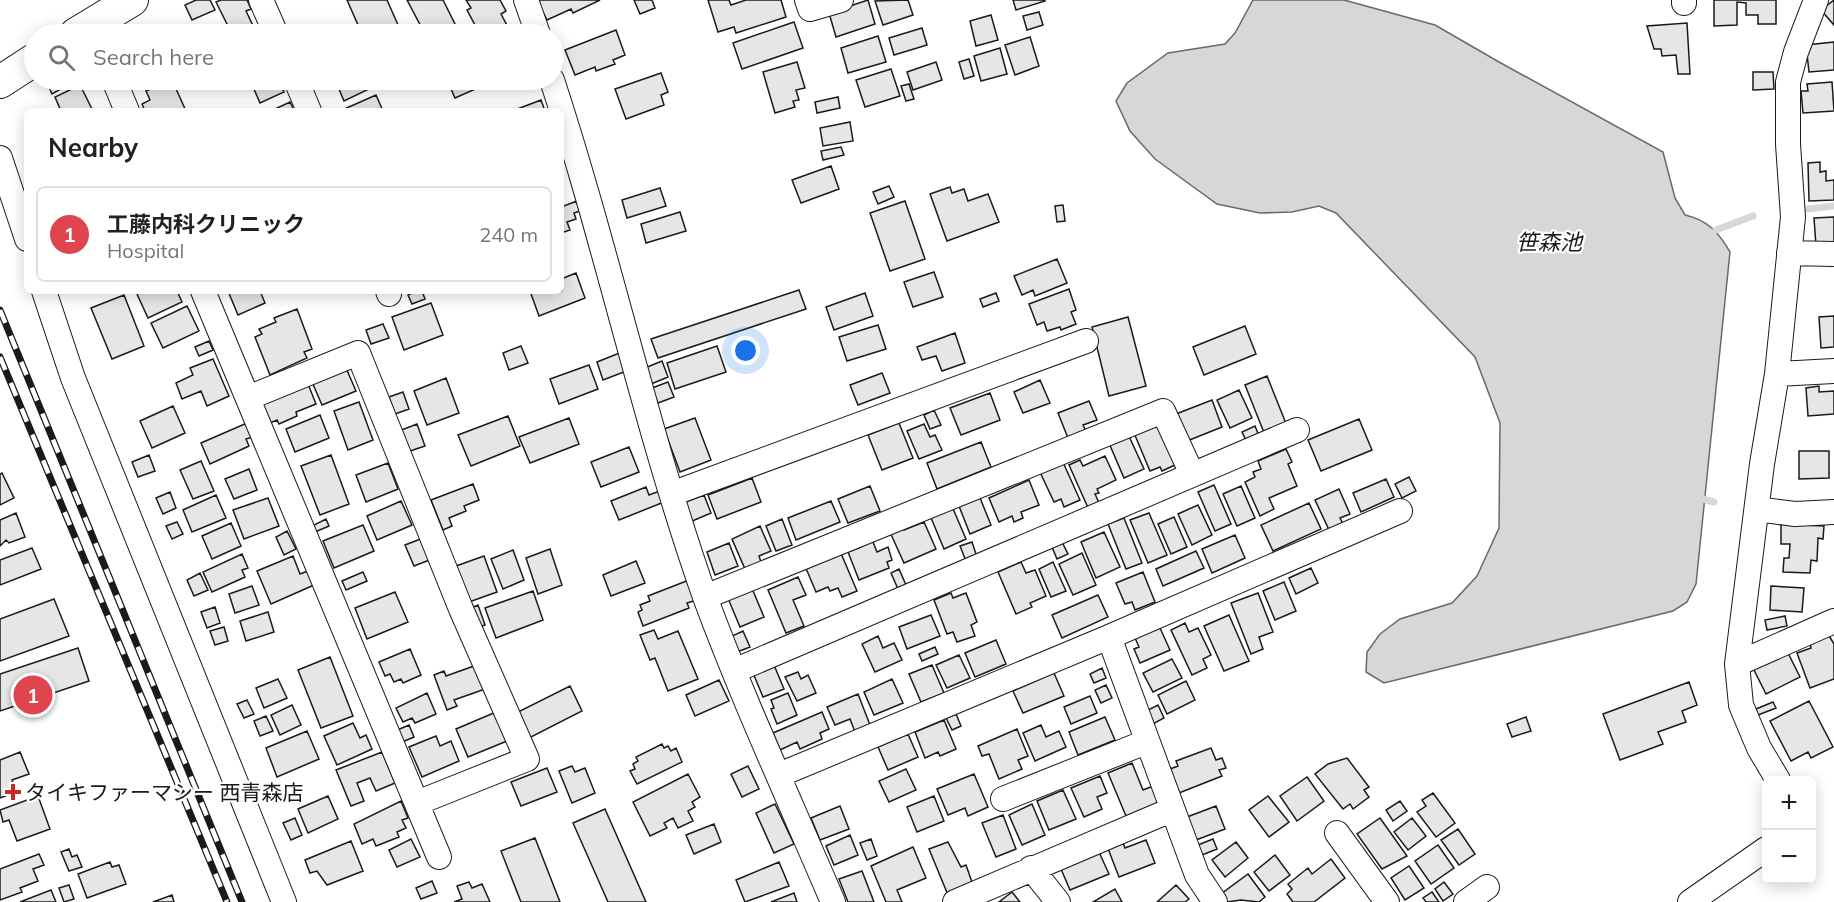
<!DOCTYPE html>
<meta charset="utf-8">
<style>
body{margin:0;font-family:Mulish,"Noto Sans JP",sans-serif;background:#f2f2f2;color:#202124}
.controls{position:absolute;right:18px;bottom:18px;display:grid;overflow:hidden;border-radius:9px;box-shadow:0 3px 15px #0003}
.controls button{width:54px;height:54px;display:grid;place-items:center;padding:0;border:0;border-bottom:2px solid #e0e0e0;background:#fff;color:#202124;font:30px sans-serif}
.you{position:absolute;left:746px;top:351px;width:21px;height:21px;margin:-15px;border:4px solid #fff;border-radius:50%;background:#1a73e8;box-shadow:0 0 0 9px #1a73e833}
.badge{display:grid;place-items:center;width:39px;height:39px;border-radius:50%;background:#ea580c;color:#fff;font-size:20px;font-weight:700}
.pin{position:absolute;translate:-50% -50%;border:3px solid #fff;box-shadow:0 2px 6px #0006}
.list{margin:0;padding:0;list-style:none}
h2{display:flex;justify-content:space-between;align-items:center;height:78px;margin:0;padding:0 24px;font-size:26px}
h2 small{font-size:20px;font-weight:400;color:#757577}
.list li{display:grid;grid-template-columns:39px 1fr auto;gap:18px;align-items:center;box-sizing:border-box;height:96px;margin:0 12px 12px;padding:0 12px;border:2px solid #e0e0e0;border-radius:9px}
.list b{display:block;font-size:22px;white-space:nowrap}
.list p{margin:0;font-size:20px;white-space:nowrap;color:#757577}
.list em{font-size:20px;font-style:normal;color:#757577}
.icon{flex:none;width:33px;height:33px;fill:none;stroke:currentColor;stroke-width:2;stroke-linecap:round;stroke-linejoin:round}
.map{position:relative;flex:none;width:1834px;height:902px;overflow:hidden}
.search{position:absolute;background:#fff;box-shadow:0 3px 15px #0003;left:24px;top:24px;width:540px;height:66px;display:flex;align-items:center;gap:15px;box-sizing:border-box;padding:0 21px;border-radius:33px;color:#757577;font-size:22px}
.panel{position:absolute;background:#fff;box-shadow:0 3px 15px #0003;left:24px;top:108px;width:540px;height:186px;border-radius:9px}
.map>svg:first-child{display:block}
.water{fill:#d7d7d7;stroke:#6a6a6a;stroke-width:1.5}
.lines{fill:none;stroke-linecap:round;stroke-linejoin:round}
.stream{stroke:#d7d7d7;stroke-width:7}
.building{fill:#e6e6e6;stroke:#1a1a1a;stroke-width:1.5}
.minor-casing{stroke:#1a1a1a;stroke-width:26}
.major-casing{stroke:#1a1a1a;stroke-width:34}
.minor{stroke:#fff;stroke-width:24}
.major{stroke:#fff;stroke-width:32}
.rail-casing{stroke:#1a1a1a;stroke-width:7}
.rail{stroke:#fff;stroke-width:4.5;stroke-dasharray:14;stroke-linecap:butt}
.poi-dot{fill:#c62828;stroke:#fff;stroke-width:2}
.labels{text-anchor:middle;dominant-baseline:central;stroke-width:4.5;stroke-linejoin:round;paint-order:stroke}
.poi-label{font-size:21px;fill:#1a1a1a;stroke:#fff;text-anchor:start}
.water-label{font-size:22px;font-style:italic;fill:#1a1a1a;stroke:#fff}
</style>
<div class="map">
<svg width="1834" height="902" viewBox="0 0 1834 902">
<rect width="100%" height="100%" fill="#fff"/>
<!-- water -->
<path class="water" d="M1253,0H1344L1435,25L1499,62L1663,152L1675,198L1685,215C1708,220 1719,233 1730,252L1696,584L1687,602L1673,611L1384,683L1366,672L1367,652L1380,634L1400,619L1452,603L1477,576L1499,528L1500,423L1475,357L1336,213L1319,206L1292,212L1260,213L1217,204L1155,159L1130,131L1116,101L1127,83L1168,53L1225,44L1235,33Z"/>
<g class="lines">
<!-- stream -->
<path class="stream" d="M1808,209L1834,206
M1716,230L1753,216
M1703,499L1714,502"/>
</g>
<!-- building -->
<path class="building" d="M196,0H210L215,10L192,20L185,5Z
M221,0H247L251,9L246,11L257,34H232L216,2Z
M347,0H387L402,34H362Z
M407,0H443L460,34H425Z
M466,0H500L506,11L501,14L509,29L498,34H473L470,30L476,27L467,10L471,8Z
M537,0H600L573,13L571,9L547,20Z
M634,0H652L655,8L640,14Z
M708,0H729L731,5L746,0H781L786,17L736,33L734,27L718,32Z
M868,0L875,24L836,37L829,13Z
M908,0L913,15L883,25L875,1Z
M1013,0H1045V1L1016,10Z
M1714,0H1776V24H1758V15H1746V3L1737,2V25L1714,26Z
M1834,0V25L1821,10Z
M1039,12L1043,25L1027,30L1023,16Z
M991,15L998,40L976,46L970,21Z
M794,22L803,48L742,69L733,43Z
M1687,23L1690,74H1678L1676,55L1662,56L1661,49H1654L1647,26Z
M922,28L927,45L894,55L889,38Z
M616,30L625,55L613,60L615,64L596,71L595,67L575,75L565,50Z
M878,36L886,62L848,73L841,48Z
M1030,37L1039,66L1015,75L1005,45Z
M1834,42V70L1809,72L1806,45Z
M1000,48L1007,74L981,81L974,56Z
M969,59L974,76L964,79L959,62Z
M797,62L805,88L796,90L799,100L793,101L795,107L775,113L763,72Z
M936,62L942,80L913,90L907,72Z
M891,69L900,96L865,107L856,80Z
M1753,72H1773L1774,89L1753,90Z
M661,73L668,92L661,95L664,105L626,119L615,89Z
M54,80H58L63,88L52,94L47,83Z
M172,80L186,111H145L142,104L150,100L146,91Z
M250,80H278L284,92L260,103Z
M341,80H365L369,89L344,101L336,82Z
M447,80H485L487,84L455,98Z
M1832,82L1834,111L1803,113L1801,91H1808L1807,84Z
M909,84L914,99L906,101L901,86Z
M80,85L93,111H61L55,97Z
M376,95L383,111H342V110Z
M838,97L840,108L817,113L815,102Z
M541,100L545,111H512Z
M290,102L294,110L279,111L277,108Z
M850,122L853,141L823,146L820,128Z
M841,147L844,155L823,160L821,151Z
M1820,162V172L1826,171V181L1834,180V200L1809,201L1808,163Z
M831,166L839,189L801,203L792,180Z
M889,186L894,197L878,204L873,192Z
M950,187L952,193L964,189L968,201L988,194L999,222L947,241L930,194Z
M660,188L666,206L627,218L622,200Z
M577,201L580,211L574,213L576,219L567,222L570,230L561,233V207Z
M905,201L925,259L890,271L870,213Z
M1063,205L1065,221L1057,222L1055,206Z
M680,212L686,231L646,243L641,224Z
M1834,217V244L1816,246L1814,218Z
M1057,259L1067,283L1035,296L1033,290L1022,295L1014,276Z
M934,272L943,297L913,307L904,282Z
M576,273L585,298L539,316L530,291H561V279Z
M1069,289L1076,310L1071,312L1076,324L1061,330L1060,327L1047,331L1044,322L1037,325L1029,304Z
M799,290L806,309L658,358L651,339Z
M142,291H177L182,302L148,318L137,294Z
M228,291H260L265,303L238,315Z
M416,291H422L425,299L412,304L408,295Z
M865,293L873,316L834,330L826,307Z
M996,293L999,301L983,307L980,299Z
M124,295L144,346L112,359L91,308Z
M431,303L443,335L404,350L392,317Z
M187,306L199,331L163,348L151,323Z
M297,309L312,349L304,352L307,358L270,375L255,337L262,334L259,329L276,322L274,318Z
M1834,316V347L1821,348L1819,317Z
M1128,317L1146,386L1109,396L1092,327Z
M383,324L389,338L371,344L366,330Z
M878,325L886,349L847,361L839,337Z
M1245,326L1256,354L1204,375L1193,347Z
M955,333L965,363L942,371L936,356L922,360L917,347Z
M209,341L213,350L199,356L195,347Z
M521,346L528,363L509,370L503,353Z
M717,346L726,372L675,389L667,363Z
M622,352L629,370L603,380L597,362Z
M213,359L229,396L207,406L201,391L182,399L176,383L193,375L190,368Z
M662,361L668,377L651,384L645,368Z
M589,365L598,389L559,404L550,379Z
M346,368L356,391L322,405L312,382Z
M882,373L890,393L858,405L850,385Z
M1267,376L1287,426L1265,435L1245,385Z
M446,378L459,413L427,425L414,391Z
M1040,380L1050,403L1023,413L1014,392Z
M668,382L674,397L658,403L652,388Z
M308,384L316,404L296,412L297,416L279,424L277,420L268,424L260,404Z
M1819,386V392L1834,391V414L1808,416L1806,388Z
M1239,390L1252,418L1230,428L1217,400Z
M403,392L409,409L395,414L389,397Z
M990,393L1000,420L961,435L950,408Z
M1212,400L1222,427L1187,441L1176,414Z
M1089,401L1097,420L1083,425L1086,431L1068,438L1058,413Z
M359,402L373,440L348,450L334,411Z
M173,406L185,433L152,448L140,421Z
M934,410L941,425L930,429L924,415Z
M320,415L329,438L295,452L286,429Z
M508,416L520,446L471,466L458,435Z
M569,418L579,444L530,463L519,437Z
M695,418L711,460L680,472L664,429Z
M1359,419L1372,450L1321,471L1308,440Z
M247,423L253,437L246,439L249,446L210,464L201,443Z
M899,423L913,458L882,470L868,435Z
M1157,423L1175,465L1162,471L1160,467L1150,471L1134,433Z
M417,424L425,446L407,452L399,431Z
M924,424L930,437L935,435L942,450L919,459L907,431Z
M1255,426L1259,436L1247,442L1242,432Z
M1128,434L1144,469L1124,478L1109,443Z
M981,442L991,467L937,489L927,463Z
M629,447L639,472L601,487L591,462Z
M1286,449L1292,462L1288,464L1297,486L1269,498L1274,509L1260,516L1245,482L1255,477L1253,472L1261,469L1258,461Z
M1799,451H1829V478L1799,479Z
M149,455L155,471L138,477L132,462Z
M331,455L349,504L320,515L301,466Z
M1105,456L1116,480L1097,489L1099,493L1095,494L1100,505L1089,510L1069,465L1080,460L1083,466Z
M1062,460L1080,500L1064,507L1061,499L1054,502L1039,470Z
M201,461L214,491L193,499L180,470Z
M388,463L398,489L366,502L356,475Z
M249,469L257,490L234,499L225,479Z
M2,473L14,498L0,505V474Z
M1409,477L1416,491L1402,498L1395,484Z
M752,478L761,502L717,519L708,495Z
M1386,479L1394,497L1361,512L1353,493Z
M1029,480L1039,505L1021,512L1023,518L1014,522L1012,516L999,522L989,498Z
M473,484L479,500L464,506L466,511L449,518L452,526L443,530L431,500Z
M1214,485L1231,524L1215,531L1198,492Z
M870,486L880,511L848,523L838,499Z
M1241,486L1255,518L1237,526L1223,494Z
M646,487L649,495L665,489L669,500L619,520L611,501Z
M1339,489L1350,514L1340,518L1344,526L1330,532L1315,500Z
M170,492L176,508L163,514L156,498Z
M978,493L991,525L970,534L957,501Z
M216,495L226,518L192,532L183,510Z
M704,495L711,513L690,522L683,503Z
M268,498L279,526L244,539L233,510Z
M401,501L412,525L377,540L367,516Z
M831,501L840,522L796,540L788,518Z
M1309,503L1321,529L1273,551L1261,525Z
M951,504L966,539L944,549L929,513Z
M1198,505L1212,535L1192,545L1178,514Z
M16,513L25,537L9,543L6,540L0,546V520Z
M1149,513L1167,555L1148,563L1130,520Z
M1174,517L1187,547L1171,554L1158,524Z
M1124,518L1142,563L1126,569L1108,524Z
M326,519L329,526L315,532L312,526Z
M782,519L792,545L776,551L766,526Z
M177,522L183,534L172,539L166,526Z
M924,522L936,549L904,563L889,530L902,525L904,530Z
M231,523L241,546L212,559L202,536Z
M1781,524L1824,526L1823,539L1818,538L1817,561L1811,560L1810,573L1783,572L1784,558H1789L1790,544H1781Z
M363,525L374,551L334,568L323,541Z
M760,526L771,551L759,556L761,562L745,569L732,539Z
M287,531L296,549L284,555L276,537Z
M1104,532L1120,567L1096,578L1081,542Z
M1235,535L1245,558L1212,573L1202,549Z
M871,537L877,552L888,547L892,560L887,562L889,568L859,580L848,552L861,547L858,541Z
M423,538L432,559L414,566L405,545Z
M972,542L977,557L966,561L960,546Z
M1062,542L1068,554L1057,559L1052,547Z
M729,543L738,566L715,575L707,552Z
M32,548L41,569L0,585V560Z
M550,549L562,585L538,594L526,558Z
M513,550L524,580L503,589L491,559Z
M840,551L857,591L842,597L838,588L830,591L828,587L816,592L805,566Z
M1196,551L1204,568L1163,586L1156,569Z
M1082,553L1096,585L1073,595L1059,564Z
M242,554L248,568L242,570L245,577L212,592L203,572Z
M293,556L300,574L308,571L314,585L271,604L257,571Z
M484,556L497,592L469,602L456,566Z
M636,561L645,583L611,596L603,575Z
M1021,562L1026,573L1035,570L1046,596L1030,603L1032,607L1016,614L998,572Z
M1053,562L1066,591L1051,597L1039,569Z
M1311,568L1318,583L1296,594L1289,578Z
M899,569L906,585L898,589L891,573Z
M363,572L367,581L346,590L342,581Z
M1143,572L1155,602L1135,610L1132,602L1125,604L1116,583Z
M200,573L208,590L194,596L187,580Z
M798,577L806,595L793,600L804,626L786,633L768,590Z
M689,580L697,600L687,603L689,608L643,626L638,612L642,610L640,605L650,601L648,596Z
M1284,582L1296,611L1275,620L1263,591Z
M252,586L259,605L235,613L229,594Z
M751,586L764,617L740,627L727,596Z
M1771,586L1804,588L1802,612L1770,610Z
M533,591L543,620L496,638L485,608Z
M395,592L408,622L367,639L355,608Z
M951,593L953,598L966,593L977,622L971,625L975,636L957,642L953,632L947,634L934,600Z
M1258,593L1273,632L1259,637L1263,649L1251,654L1231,603Z
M1098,595L1108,617L1062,638L1052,615Z
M54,599L69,636L0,661V619Z
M478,605L485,625L476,628L469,609Z
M215,607L220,623L207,628L201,612Z
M268,612L274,632L246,641L240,621Z
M931,615L940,636L907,649L899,627Z
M1229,615L1249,661L1224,671L1204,626Z
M1785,616L1787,626L1767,630L1765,620Z
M1185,623L1189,632L1198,628L1211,655L1203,659L1207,668L1192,675L1171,630Z
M224,627L228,641L215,645L210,631Z
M1160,628L1170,650L1140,663L1134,649L1139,647L1135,638Z
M654,630L658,639L678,631L698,679L668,691L655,658L650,660L640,635Z
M743,631L750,647L737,652L730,637Z
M1828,634L1834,644V679L1810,688L1797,653L1811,648L1809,641Z
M878,636L883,648L894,643L902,660L875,672L862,644Z
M996,640L1006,664L975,677L965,653Z
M935,647L938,654L922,661L919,654Z
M78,648L89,681L0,711V674Z
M410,649L421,675L403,683L401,679L394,682L390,674L385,676L379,662Z
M1787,651L1800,677L1766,694L1753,668Z
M959,655L970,678L947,688L936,665Z
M330,657L353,716L321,728L298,670Z
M1172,659L1182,678L1153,692L1143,673Z
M774,665L784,689L763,697L753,673Z
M932,665L944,693L921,702L909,674Z
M474,666L485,689L454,700L457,706L447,710L434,675L444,671L446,676Z
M1102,668L1106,678L1094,683L1090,674Z
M798,672L801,679L808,675L816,693L797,701L785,677Z
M1054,673L1064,696L1023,713L1013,691Z
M278,679L287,698L264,708L256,688Z
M892,679L903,703L874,715L864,692Z
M719,680L729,701L695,716L686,695Z
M1186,681L1195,700L1167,714L1158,695Z
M1689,682L1697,705L1682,711L1686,722L1658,732L1663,744L1620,760L1603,714Z
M1106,685L1112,698L1101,703L1095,690Z
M570,686L582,711L529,738L516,713Z
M427,693L436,714L415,723L412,718L403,722L396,708Z
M788,693L797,715L777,724L771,709L774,708L771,700Z
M858,694L870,725L855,732L850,719L835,725L827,707Z
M1090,696L1097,713L1071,724L1064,707Z
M247,700L254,714L244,718L237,704Z
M1809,701L1833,747L1811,758L1808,752L1791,761L1770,721Z
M1773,702L1776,708L1758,715L1756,709Z
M292,705L301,725L280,735L271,715Z
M1158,705L1164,718L1151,725L1144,712Z
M496,712L507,741L468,757L456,729Z
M822,712L829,729L820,733L822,739L800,749L797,742L780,750L773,733Z
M956,714L961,726L952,730L946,718Z
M266,716L273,731L260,736L254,721Z
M1105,717L1115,740L1078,755L1069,732Z
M1526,717L1531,731L1512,737L1507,724Z
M944,720L956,749L940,756L938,752L925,758L915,732Z
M353,723L360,738L366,735L372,749L337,765L324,736Z
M409,725L414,737L400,743L395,731Z
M1041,725L1046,737L1059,731L1066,747L1035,761L1023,733Z
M1017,729L1028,756L1018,760L1022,769L999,779L989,754L982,756L978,746Z
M307,731L319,759L277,777L266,748Z
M908,734L918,757L888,770L878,747Z
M436,736L440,746L451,741L459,761L422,777L409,747Z
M662,744L664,748L668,746L671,751L676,748L682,762L637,784L630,771L635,769L633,764L638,761L636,757Z
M1211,748L1216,760L1222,758L1226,768L1219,770L1222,776L1179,793L1170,769L1178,766L1176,761Z
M20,752L29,774L12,780L16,792L0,798V760Z
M382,752L395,783L376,791L370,778L357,783L364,801L351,806L336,770Z
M1347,758L1369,787L1364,790L1369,797L1353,809L1350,804L1343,809L1315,774L1328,764Z
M1132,763L1143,790L1153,786L1160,802L1126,816L1108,773Z
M572,766L575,772L585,768L595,793L572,803L559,771Z
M748,766L759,789L742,797L731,774Z
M547,768L557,792L521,806L511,782Z
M906,769L916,790L889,802L879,781Z
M688,774L700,797L692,802L695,807L688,811L693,821L678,828L673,818L664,823L667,828L650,836L633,802Z
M974,774L988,807L968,816L965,808L948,815L937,789Z
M1100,776L1107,793L1097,797L1102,809L1084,817L1071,788Z
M1307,777L1324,801L1297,821L1280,796Z
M1063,790L1076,819L1049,830L1037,801Z
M1433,793L1455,823L1436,837L1417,812L1426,806L1422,800Z
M38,796L50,829L17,841L9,820L3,822L0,810Z
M328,796L338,819L308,833L298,809Z
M934,796L944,821L917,832L907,807Z
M1268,796L1289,822L1269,837L1249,810Z
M401,801L408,818L402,820L406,828L397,832L399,837L376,846L373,839L362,844L354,824Z
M1400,801L1407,811L1393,821L1386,810Z
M775,804L794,844L774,853L756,813Z
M1032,804L1045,835L1022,845L1009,815Z
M840,806L849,829L820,840L811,818Z
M1216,806L1225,829L1196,840L1187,817Z
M605,809L646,902H608L573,823Z
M1003,815L1016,849L996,857L982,823Z
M295,818L302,835L291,840L283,823Z
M1380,818L1407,856L1382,869L1357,834Z
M1412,818L1426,836L1408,850L1394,832Z
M714,824L721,842L694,854L686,835Z
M1458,829L1475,854L1459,865L1441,840Z
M850,835L858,855L834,865L826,846Z
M535,838L560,902H521L501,851Z
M411,839L420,857L397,867L389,850Z
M871,839L877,856L867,860L860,843Z
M1213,839L1217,849L1202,855L1198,845Z
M1122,840L1125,848L1146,840L1155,863L1119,877L1107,846Z
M351,841L363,871L327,885L317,871L310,873L305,860Z
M948,842L961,867L966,865L973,885L948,895L929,849Z
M1236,842L1248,858L1225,877L1212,860Z
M1438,845L1454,868L1431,884L1415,861Z
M913,847L926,878L897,890L902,902H886L871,866Z
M69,849L72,857L77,855L82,867L69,871L61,852Z
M1099,852L1109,874L1070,890L1061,869Z
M39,854L44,865L33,869L38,881L20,888L22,892L0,900V869Z
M1275,855L1290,875L1269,891L1254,872Z
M1331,859L1345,878L1314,902H1293L1287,894L1292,889L1288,884L1308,868L1312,874Z
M110,862L112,867L119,865L126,884L87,898L78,874Z
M779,862L789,886L745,902L736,880Z
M1409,866L1424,888L1405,900L1391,878Z
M862,871L874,902H848L839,879Z
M1248,874L1265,897L1259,902L1241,900L1227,902L1221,894Z
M432,881L437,893L421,899L416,888Z
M469,882L472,888L482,884L490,902H454L462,899L457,886Z
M1444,882L1453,894L1443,901L1435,889Z
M69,885L74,899L64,902L59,888Z
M1176,885L1189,899L1185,902H1157Z
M1115,889L1122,902H1093Z
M51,890L56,902H20Z
M1012,892L1020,902H999Z
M1432,892L1439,902H1426L1423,898Z
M794,893L797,902H771Z
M172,895L174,902H153Z"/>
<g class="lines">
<defs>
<path id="minor" d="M261,0L276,34
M526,0L538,34
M807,0L810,9L841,0
M1684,0V3
M114,80L127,111
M296,80L309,111
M552,80C608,250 645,427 705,597C743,700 790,801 833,902
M0,158L27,239
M1789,253L1834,254
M44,291L73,378L284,902
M203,291L439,857
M388,291L389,294
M1777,374L1834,371
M248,398L358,353L461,609L527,759L417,803
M674,493L1086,341
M1757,509L1795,514L1834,512
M705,597L1163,411L1192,474
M1109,637L1400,511
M1737,664L1834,621
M734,671L1297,430
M779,775L1109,637L1197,875L1215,902
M1778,780L1759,748L1741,705L1737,664L1762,464L1777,374L1793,217L1788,144V82L1796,52L1816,0
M1003,799L1146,742
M1337,833L1387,902
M1031,868L1058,902
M955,902L1171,810
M1466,902L1487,887
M1690,902L1766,849"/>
<path id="major" d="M76,34L132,0
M0,82L34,60"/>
</defs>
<!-- minor casing -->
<use href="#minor" class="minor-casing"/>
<!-- major casing -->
<use href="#major" class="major-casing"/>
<!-- minor -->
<use href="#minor" class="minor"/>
<!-- major -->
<use href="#major" class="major"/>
<defs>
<path id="rail" d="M0,310L242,902
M0,357L227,902"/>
</defs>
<!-- rail casing -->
<use href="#rail" class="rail-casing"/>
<!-- rail -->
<use href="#rail" class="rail"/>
</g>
<!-- markers -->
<path class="poi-dot" d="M10 783h6v6h6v6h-6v6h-6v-6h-6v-6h6z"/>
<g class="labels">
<!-- poi labels -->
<g class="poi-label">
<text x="25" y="792">タイキファーマシー 西青森店</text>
</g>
<!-- water labels -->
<g class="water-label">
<text x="1549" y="242">笹森池</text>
</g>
</g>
</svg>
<div class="controls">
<button>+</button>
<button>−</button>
</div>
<div class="you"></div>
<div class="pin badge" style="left:33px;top:695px;background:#e0444e">1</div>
<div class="search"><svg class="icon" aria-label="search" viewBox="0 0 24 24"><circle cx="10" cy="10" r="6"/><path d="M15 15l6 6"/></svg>Search here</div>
<section class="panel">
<h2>Nearby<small></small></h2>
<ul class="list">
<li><span class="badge" style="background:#e0444e">1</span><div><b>工藤内科クリニック</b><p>Hospital</p></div><em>240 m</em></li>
</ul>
</section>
</div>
